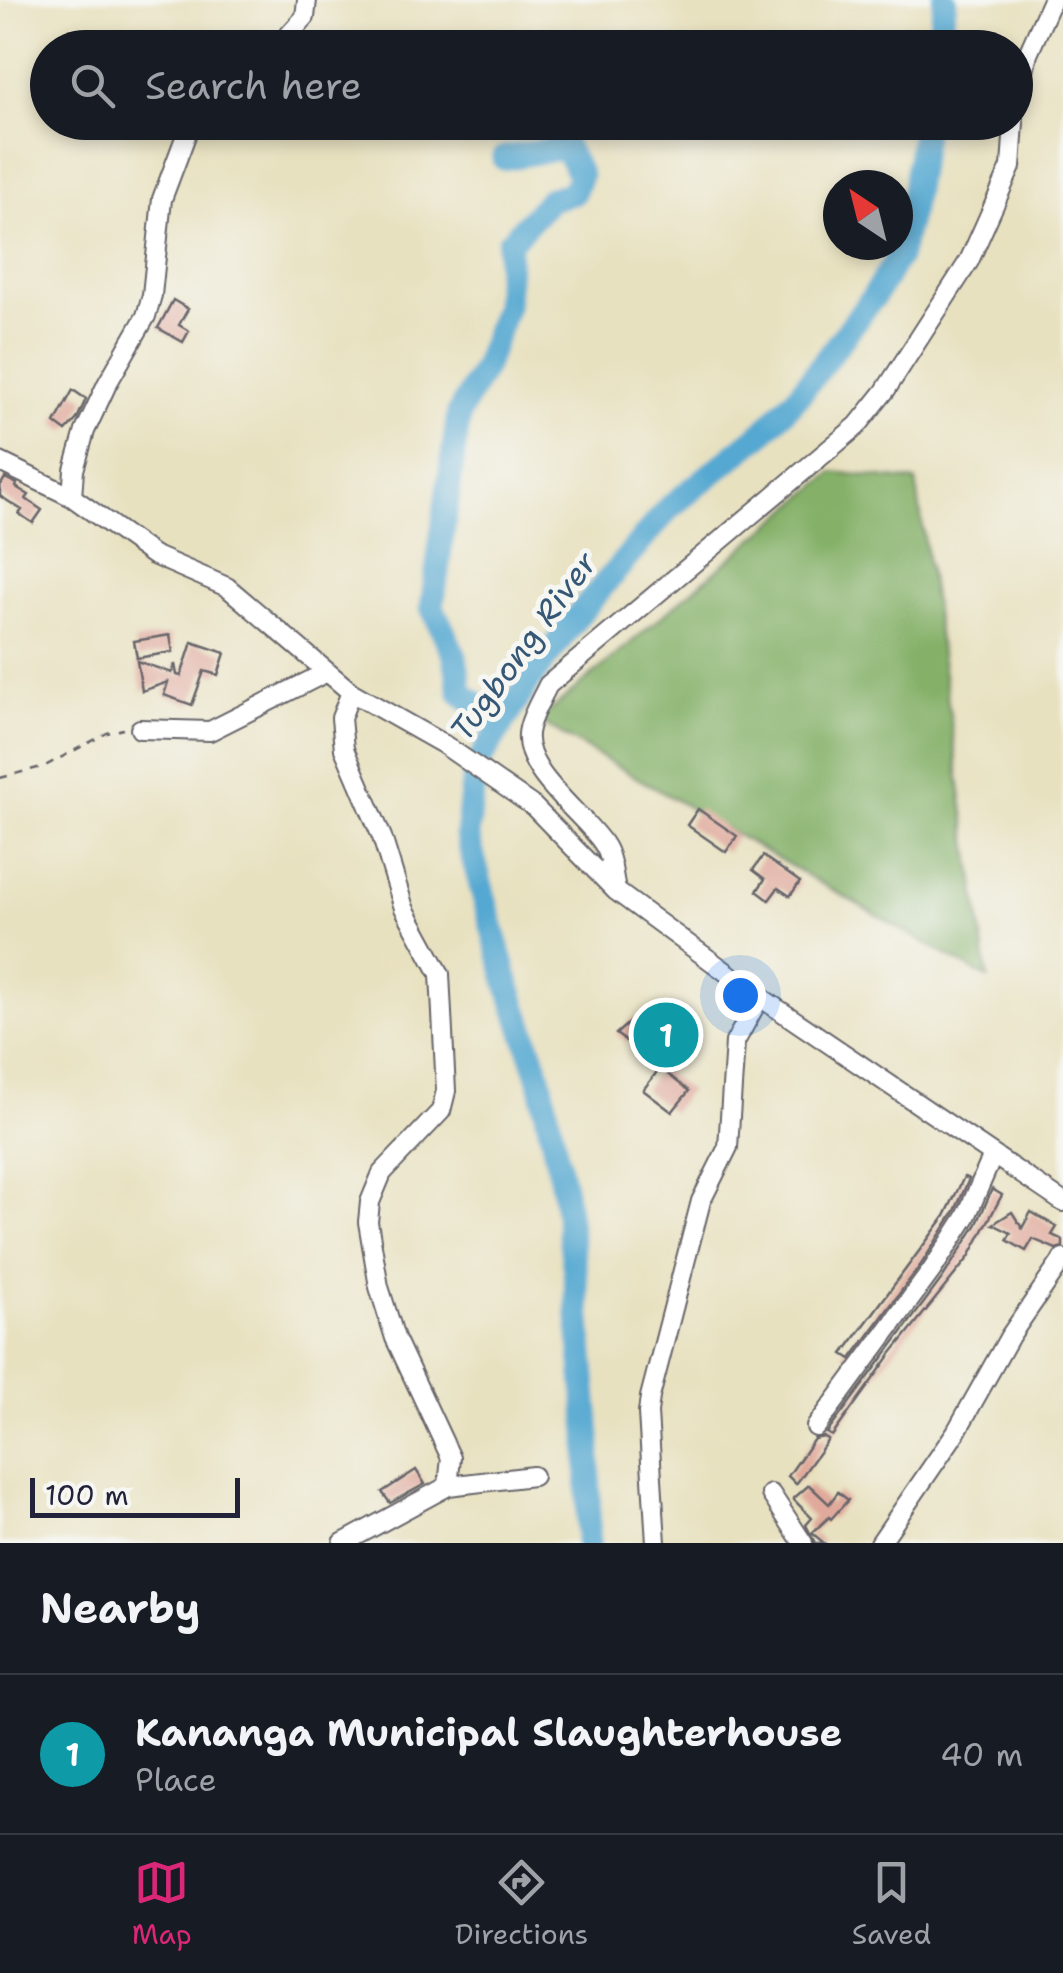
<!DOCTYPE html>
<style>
body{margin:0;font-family:"Shantell Sans",sans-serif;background:#20242c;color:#f1f3f6}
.compass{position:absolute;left:823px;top:170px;width:90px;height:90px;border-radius:50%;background:#171b24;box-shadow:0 5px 15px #0003;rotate:325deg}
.scale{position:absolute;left:30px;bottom:25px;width:210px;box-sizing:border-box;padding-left:10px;border:5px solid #22223b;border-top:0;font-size:28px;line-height:35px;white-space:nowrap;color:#22223b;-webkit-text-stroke:8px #f6f6f2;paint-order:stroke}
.you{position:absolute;left:740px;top:995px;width:35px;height:35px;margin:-25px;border:8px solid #fff;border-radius:50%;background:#1a73e8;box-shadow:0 0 0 15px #1a73e833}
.badge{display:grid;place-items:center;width:65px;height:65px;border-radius:50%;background:#db2777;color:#fff;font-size:32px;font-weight:700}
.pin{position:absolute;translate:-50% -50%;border:5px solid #fff;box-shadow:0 2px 10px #0006}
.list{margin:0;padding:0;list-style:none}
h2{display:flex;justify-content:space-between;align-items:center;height:130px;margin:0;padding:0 40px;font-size:42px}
h2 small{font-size:32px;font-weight:400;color:#9ea1a6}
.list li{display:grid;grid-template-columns:65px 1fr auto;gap:30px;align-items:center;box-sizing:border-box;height:160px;padding:0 40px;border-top:2px solid #363941}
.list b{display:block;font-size:38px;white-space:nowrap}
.list p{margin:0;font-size:32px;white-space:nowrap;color:#9ea1a6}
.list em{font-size:32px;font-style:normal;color:#9ea1a6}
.icon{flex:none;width:55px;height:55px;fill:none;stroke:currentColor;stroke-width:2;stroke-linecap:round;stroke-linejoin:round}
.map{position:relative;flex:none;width:1063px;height:1543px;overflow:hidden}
.search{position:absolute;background:#171b24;box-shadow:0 5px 15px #0003;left:30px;right:30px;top:30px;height:110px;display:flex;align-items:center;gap:25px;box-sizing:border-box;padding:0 35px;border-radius:55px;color:#9ea1a6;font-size:38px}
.sheet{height:290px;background:#171b24}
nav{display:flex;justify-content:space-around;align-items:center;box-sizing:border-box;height:140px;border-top:2px solid #363941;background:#171b24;font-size:28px;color:#9ea1a6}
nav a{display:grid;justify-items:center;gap:5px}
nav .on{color:#db2777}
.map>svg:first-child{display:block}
.forest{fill:#84b067;stroke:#536951;stroke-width:2.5}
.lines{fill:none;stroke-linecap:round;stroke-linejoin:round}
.river{stroke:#55a8d1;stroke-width:25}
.building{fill:#e0a99b}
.minor-casing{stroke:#67656a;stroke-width:22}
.path{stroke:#67656a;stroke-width:2.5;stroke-dasharray:8 8;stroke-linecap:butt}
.minor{stroke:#fff;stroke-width:18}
.labels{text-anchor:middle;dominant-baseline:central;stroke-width:10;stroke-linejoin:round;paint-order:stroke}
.water-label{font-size:32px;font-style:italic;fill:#365877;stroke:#f6f6f2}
</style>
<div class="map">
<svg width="1063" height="1543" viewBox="0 0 1063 1543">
<rect width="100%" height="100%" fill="#f6f6f2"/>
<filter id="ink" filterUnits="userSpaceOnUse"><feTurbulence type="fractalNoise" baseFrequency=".01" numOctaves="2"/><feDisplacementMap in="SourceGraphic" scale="20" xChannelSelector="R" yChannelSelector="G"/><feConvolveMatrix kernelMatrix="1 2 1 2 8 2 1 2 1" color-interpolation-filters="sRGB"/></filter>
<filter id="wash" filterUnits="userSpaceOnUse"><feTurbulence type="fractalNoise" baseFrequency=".0048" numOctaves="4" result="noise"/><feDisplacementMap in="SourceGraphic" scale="40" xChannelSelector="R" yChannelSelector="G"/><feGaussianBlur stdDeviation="2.25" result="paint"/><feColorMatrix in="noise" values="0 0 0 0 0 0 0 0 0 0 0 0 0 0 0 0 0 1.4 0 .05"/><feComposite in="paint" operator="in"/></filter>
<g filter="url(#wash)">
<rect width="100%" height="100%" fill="#e8e1c0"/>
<!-- forest -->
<path class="forest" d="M833,472L916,481L988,979L538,721Z"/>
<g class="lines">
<!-- river -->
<path class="river" d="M938,48L945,0
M502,722L461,693L455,657L432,607L459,413L485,366L506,306L509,243L550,199L573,193L580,176L565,147L504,158
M588,1543L589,1435L575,1272L564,1191L539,1076L507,981L467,835L475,768L531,678L579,614L670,507L761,434L798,396L874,296L898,257L911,208L925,122"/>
</g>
<g id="blocks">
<!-- building -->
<path class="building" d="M173,300L188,309L179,325L189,331L183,342L158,328Z
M73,390L86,399L77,419L66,431L55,423Z
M5,478L17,484L16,487L29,495L26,499L42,510L33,523L19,514L22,510L0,496V486Z
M170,635L173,652L137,658L134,641Z
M192,642L225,653L218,675L204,671L192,705L164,695L168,682L142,691L137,661L172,673L175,664L177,675L181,676Z
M698,809L737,836L726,852L687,825Z
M763,856L800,882L790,896L778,888L769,900L757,891L765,879L753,870Z
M662,1012L689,1032L670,1057L635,1032L627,1042L616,1034L634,1018L649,1029Z
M660,1068L689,1091L672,1112L643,1090Z
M964,1177L969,1179L955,1211L922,1263L851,1359L843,1354L945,1216Z
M992,1189L1002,1195L969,1257L891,1354L832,1436L827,1433L943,1277L977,1224Z
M1012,1212L1022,1228L1031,1212L1057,1227L1052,1235L1063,1240V1247L1056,1249L1033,1239L1026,1251L1007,1240L1011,1233L993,1224Z
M824,1437L828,1440L796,1484L788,1476L814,1439Z
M416,1470L425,1484L390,1503L382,1492Z
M809,1485L829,1504L838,1492L848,1500L831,1519L829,1517L812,1533L824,1543H815L806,1525L812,1518L793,1499Z"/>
</g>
</g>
<g filter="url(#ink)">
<use href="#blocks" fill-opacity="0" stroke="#67656a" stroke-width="2.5"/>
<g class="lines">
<defs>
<path id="minor" d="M277,48L305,17L307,0
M1016,107L1028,54L1052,0
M0,462L72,497L153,555L227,587L351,692L443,744L533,806L616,891L760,997L1063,1202
M72,497L74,470L85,431L107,384L146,316L152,295L162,199L191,122
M351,692L341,718L344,749L382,837L404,908L440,974L446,1091L441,1111L382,1173L370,1202L368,1222L379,1287L395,1338L451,1458L448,1486
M140,729L210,731L327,672
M616,890C613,876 612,857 604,845C585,814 518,770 529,728C532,714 542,698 548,685L857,426L885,391L969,261L1011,167L1014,122
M816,1427L932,1270L966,1217L993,1155
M771,1494L803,1543
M343,1543L448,1486L533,1476
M656,1543L648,1413L650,1397L701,1201L728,1147L735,1042L760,997
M880,1543L956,1432L1010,1336L1063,1259"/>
</defs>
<!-- minor casing -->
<use href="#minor" class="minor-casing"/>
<!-- path -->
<path class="path" d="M0,778L45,766L107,733L123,729"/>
<!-- minor -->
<use href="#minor" class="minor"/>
</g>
</g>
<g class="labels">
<!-- water labels -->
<g class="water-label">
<text transform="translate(523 646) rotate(-54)">Tugbong River</text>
</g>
</g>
</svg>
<svg class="compass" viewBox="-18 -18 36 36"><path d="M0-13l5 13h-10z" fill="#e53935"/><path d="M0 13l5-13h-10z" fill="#9ea1a6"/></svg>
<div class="scale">100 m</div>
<div class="you"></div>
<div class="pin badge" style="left:666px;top:1035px;background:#0f9aa8">1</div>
<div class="search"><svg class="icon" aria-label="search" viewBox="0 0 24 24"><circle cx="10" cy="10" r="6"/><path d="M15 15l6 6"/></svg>Search here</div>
</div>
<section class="sheet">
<h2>Nearby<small></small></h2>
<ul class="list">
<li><span class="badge" style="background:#0f9aa8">1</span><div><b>Kananga Municipal Slaughterhouse</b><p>Place</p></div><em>40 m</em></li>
</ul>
</section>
<nav>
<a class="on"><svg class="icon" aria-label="map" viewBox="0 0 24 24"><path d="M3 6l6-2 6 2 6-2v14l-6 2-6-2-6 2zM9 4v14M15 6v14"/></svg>Map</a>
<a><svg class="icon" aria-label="directions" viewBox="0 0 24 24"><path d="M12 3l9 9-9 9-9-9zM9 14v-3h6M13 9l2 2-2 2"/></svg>Directions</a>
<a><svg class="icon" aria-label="saved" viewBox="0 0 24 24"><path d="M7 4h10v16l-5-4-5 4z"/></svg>Saved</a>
</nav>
